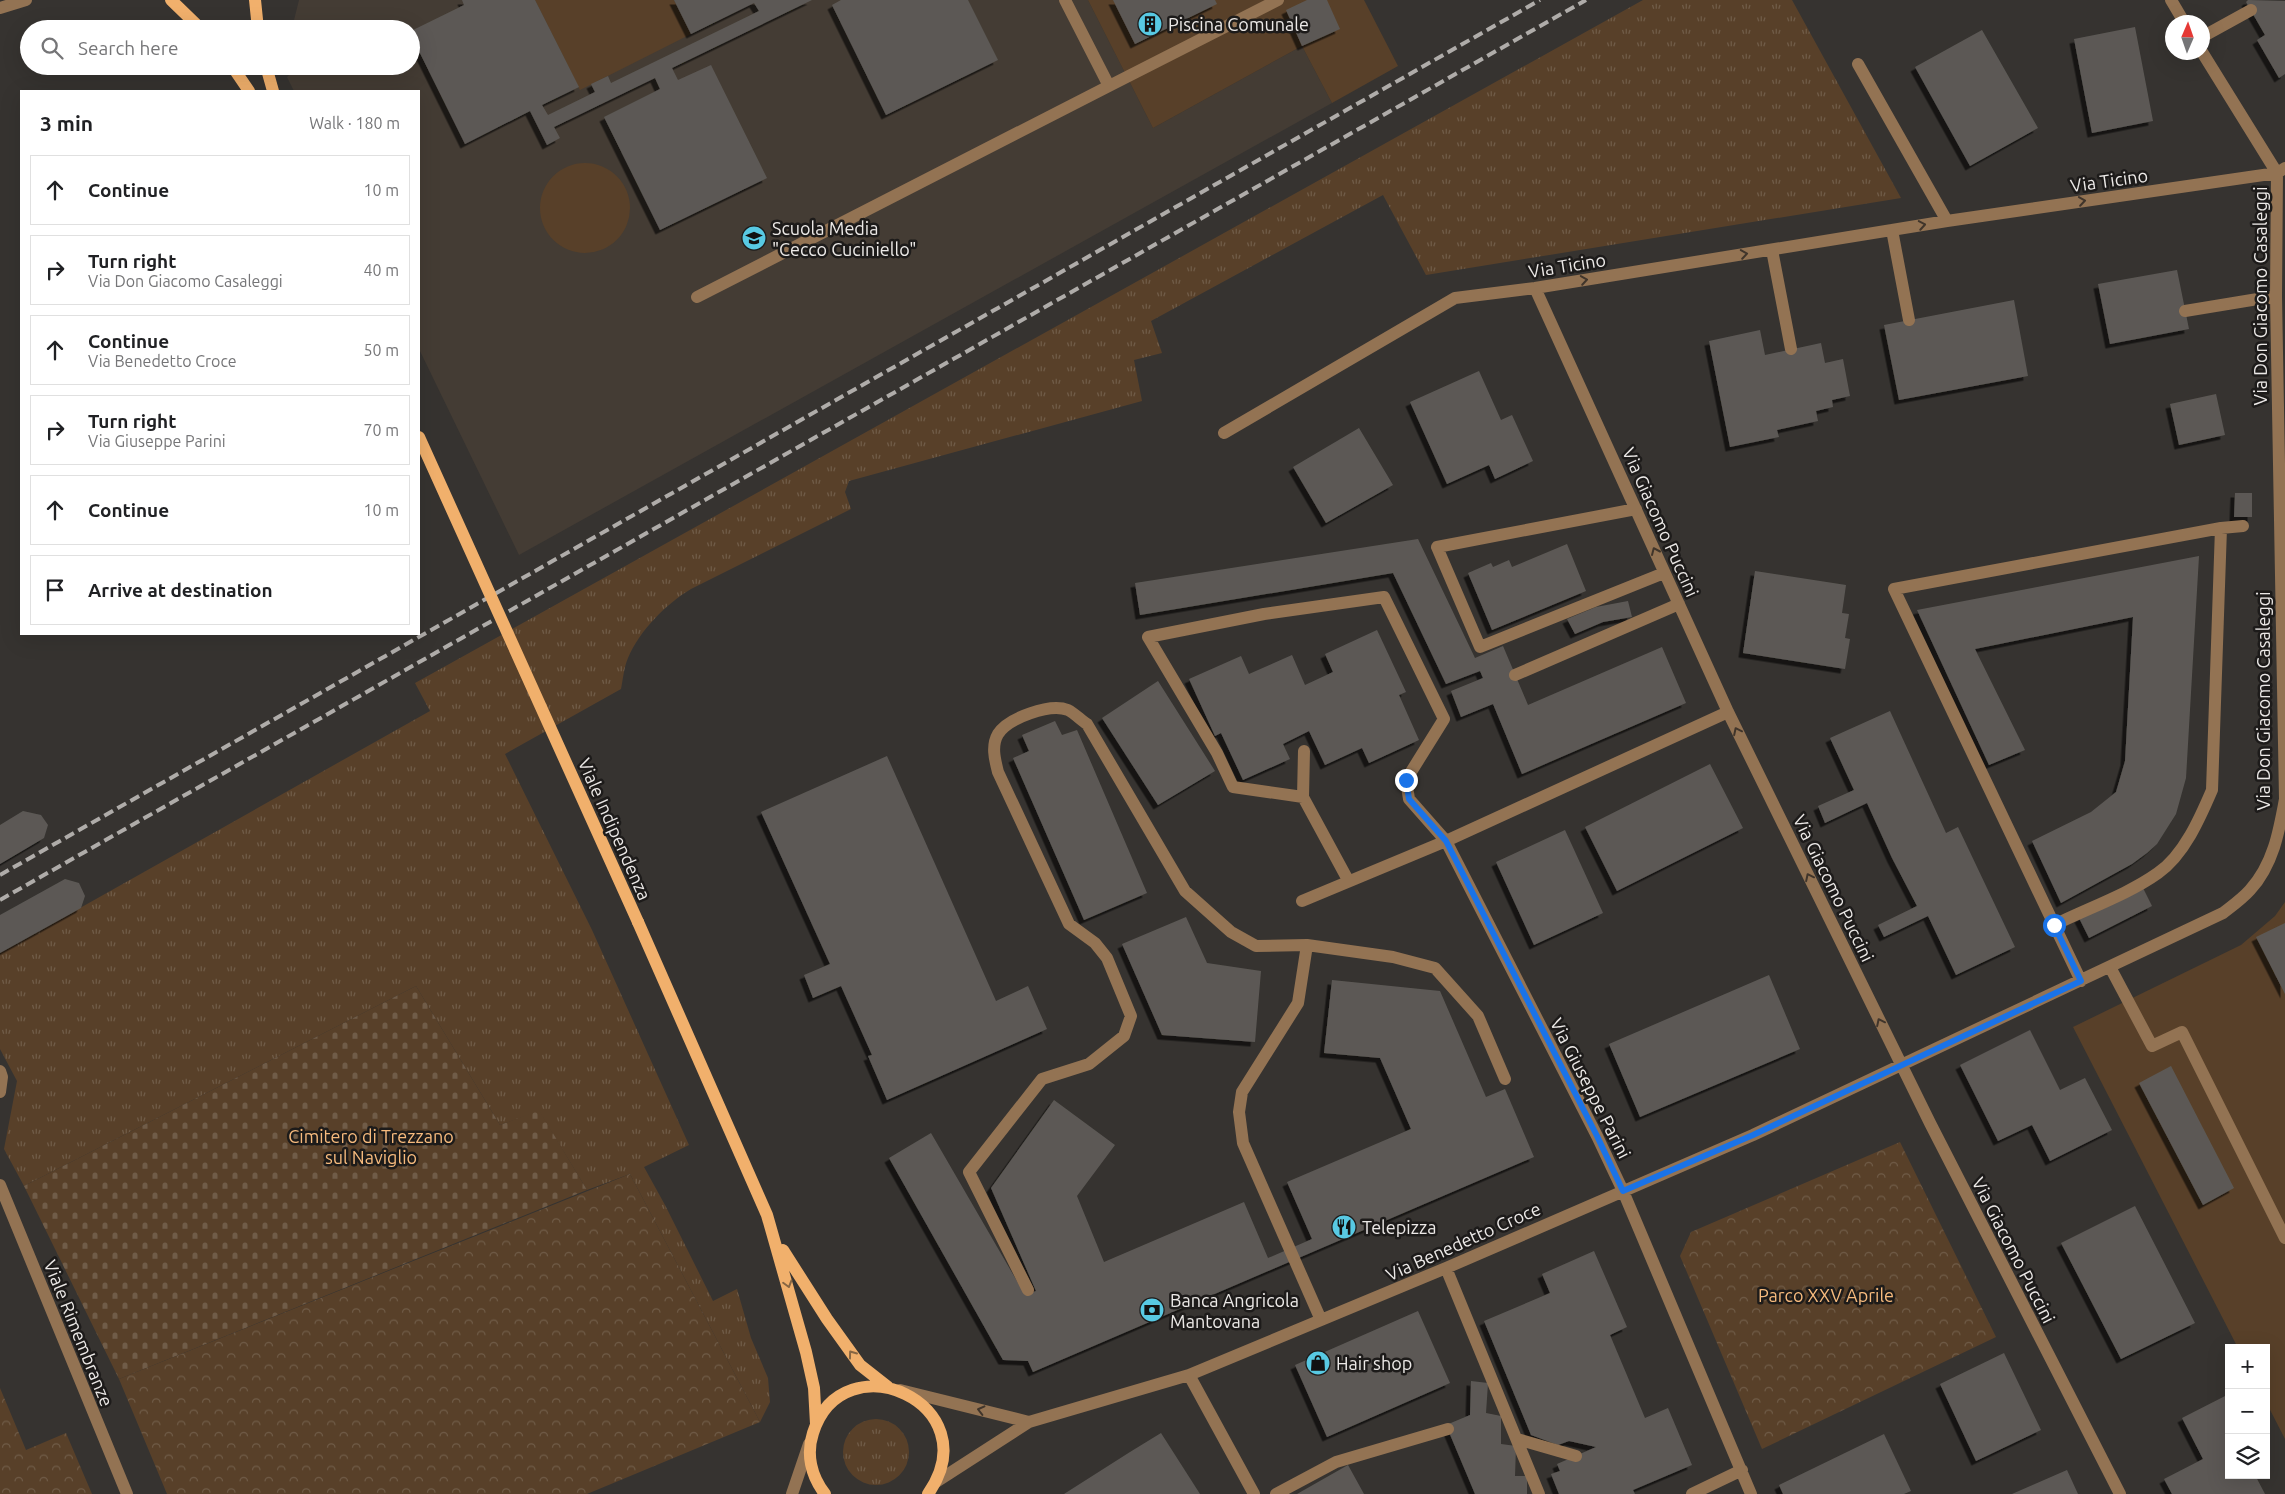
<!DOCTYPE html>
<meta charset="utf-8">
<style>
body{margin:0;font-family:Ubuntu,sans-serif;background:#f2f2f2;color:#202124}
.controls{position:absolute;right:15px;bottom:15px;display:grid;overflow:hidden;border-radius:0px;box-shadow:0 5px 20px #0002}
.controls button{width:45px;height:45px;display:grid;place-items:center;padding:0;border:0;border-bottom:1px solid #e0e0e0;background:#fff;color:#202124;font:25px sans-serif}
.compass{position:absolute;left:2165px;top:15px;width:45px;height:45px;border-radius:50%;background:#fff;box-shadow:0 5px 20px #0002;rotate:2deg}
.stop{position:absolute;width:15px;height:15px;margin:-11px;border:4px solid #1a73e8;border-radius:50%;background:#fff}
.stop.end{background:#1a73e8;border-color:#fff;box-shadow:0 1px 5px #0008}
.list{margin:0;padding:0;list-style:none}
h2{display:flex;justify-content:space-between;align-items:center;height:65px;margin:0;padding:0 20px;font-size:21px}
h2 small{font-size:16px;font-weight:400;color:#757577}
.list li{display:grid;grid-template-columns:32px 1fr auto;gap:15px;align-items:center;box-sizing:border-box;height:70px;margin:0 10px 10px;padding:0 10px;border:1px solid #e0e0e0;border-radius:0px}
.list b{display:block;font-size:19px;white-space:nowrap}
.list p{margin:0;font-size:16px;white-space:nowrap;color:#757577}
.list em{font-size:16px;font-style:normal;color:#757577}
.icon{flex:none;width:28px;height:28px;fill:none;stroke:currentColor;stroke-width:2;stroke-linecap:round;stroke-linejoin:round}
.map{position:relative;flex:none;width:2285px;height:1494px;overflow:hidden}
.search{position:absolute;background:#fff;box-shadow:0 5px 20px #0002;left:20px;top:20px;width:400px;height:55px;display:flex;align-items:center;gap:12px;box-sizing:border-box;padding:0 18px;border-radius:28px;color:#757577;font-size:19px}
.panel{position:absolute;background:#fff;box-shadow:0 5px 20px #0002;left:20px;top:90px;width:400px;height:545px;border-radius:0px}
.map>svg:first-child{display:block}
.built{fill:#443c34}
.grass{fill:url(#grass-tufts)}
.cemetery{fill:url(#cemetery-stones)}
.park{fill:url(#park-crowns)}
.pitch{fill:#584029}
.building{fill:#5c5955;filter:url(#shadow)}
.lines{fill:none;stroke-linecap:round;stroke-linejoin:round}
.minor{stroke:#937353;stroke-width:12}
.major{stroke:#f1b06c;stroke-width:12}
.rail{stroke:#afaca9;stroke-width:4;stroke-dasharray:10 5;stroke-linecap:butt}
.major-bridge{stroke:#f1b06c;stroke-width:12}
.oneway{stroke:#40352b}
.oneway2{stroke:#876643}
.route{stroke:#1a73e8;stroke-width:6}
.labels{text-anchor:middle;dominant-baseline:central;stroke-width:5;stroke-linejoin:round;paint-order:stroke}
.poi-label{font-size:18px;fill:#ece9e7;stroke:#1d1b1a;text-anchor:start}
.street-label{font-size:18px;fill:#ece9e7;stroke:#1d1b1a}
.park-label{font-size:18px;fill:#f6ba7d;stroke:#1d1b1a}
</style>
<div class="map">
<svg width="2285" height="1494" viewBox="0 0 2285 1494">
<defs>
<pattern id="grass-tufts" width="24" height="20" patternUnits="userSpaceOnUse" patternTransform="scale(1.25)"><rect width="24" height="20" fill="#584029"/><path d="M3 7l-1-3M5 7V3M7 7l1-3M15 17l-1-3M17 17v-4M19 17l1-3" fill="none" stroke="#705c48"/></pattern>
<pattern id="cemetery-stones" width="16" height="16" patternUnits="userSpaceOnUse" patternTransform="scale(1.25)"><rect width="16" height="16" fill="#584029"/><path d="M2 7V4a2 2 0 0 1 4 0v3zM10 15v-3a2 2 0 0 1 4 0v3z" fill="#705c48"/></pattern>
<pattern id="park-crowns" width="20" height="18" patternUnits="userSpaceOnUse" patternTransform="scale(1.25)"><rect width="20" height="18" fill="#584029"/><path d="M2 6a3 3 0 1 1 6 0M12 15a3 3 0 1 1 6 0" fill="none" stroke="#705c48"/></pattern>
<filter id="shadow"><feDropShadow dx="-4.5" dy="4.5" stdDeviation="0" flood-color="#0009"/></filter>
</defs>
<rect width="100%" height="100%" fill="#363330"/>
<!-- built -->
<path class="built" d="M299,0H1088L1153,128L1302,46L1332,103L519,555L419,349V91H294L287,77L299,66H411V29H297L294,20Z"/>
<!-- grass -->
<path class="grass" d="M1643,0H1792L1901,198L1426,275L1383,195L1151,321L1162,353L1134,360L1142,401L849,481L845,492L851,509L691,589C666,604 640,630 628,658C624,667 623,679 621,689L505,754L592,930L689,1145L644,1167L665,1205L713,1301L737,1289L751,1338L768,1378L770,1402L760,1422L630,1174L587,1190L539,1111L500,1125L416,986L24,1186L4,1149L17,1081L0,1049V953L430,711L415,683Z
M843 1452a33 33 0 1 1 66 0a33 33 0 1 1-66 0Z"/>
<!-- cemetery -->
<path class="cemetery" d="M416,986L500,1125L539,1110L587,1190L119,1379L24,1186Z"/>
<!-- park -->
<path class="park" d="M1900,1142L1996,1337L1762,1449L1680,1256L1691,1232Z
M630,1174L760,1422L587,1494H167L119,1379Z
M0,1388L26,1450L66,1433L92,1494H0Z"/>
<!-- pitch -->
<path class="pitch" d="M535,0H674L691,34L580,90Z
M1088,0H1364L1398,66L1332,103L1302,46L1153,128Z
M540 208a45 45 0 1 1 90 0a45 45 0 1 1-90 0Z
M2285,902V1439L2266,1402V1348H2238L2073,1027L2241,945L2275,916Z"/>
<!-- building -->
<path class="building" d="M462,0H535L579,87L542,105L548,115L595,92L591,84L608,76L611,83L759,11L754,3L691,34L674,0H812L672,68L678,80L711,65L767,178L660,230L604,117L660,89L655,78L554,127L560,138L547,145L530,111L465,144L411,35V31L464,5Z
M841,0H968L998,60L886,115L832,5Z
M1113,0H1215L1217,4L1135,44Z
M1307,0H1327L1340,29L1302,46L1286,10Z
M2248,0L2285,1V74L2279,78L2257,40L2265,35L2246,2Z
M2135,27L2153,121L2092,133L2074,39Z
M1982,30L2038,128L1970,166L1915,67Z
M2177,270L2189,329L2110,344L2098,284Z
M2014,300L2028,376L1899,400L1884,325Z
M1760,330L1765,355L1821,343L1825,363L1843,359L1850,396L1832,400L1833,407L1816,411L1818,421L1777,430L1779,437L1730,447L1709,341Z
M1479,371L1501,420L1512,415L1533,461L1495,479L1489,465L1447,484L1410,402Z
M2216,394L2225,435L2179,445L2170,404Z
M1359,428L1393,485L1326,523L1293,467Z
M2235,493H2252V517H2234Z
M1418,539L1475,658L1503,646L1528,705L1662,647L1686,703L1522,774L1493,704L1461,717L1451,691L1483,678L1480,671L1446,684L1393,573L1140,615L1135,583Z
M1567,544L1586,591L1492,630L1468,573L1491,563L1493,567L1509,560L1512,567Z
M2199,556L2186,778L2176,814L2157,844L2147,853L2132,864L2061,903L2032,841L2091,812L2116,792L2125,761L2133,617L1975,649L2025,750L1989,765L1917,610Z
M1755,571L1846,585L1842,613L1849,614L1845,638L1850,639L1845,669L1743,653Z
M1628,601L1632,617L1603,622L1575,634L1567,619L1596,607Z
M1377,630L1406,692L1399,695L1419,740L1369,763L1362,748L1325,765L1309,731L1283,744L1290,759L1243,780L1221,733L1215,736L1189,679L1241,656L1249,674L1292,655L1305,685L1333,672L1325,654Z
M1158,681L1215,771L1158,805L1102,718Z
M1890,711L1946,833L1958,827L2015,947L1956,975L1928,916L1884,937L1878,925L1917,906L1892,858L1867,803L1825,823L1818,806L1854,790L1830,738Z
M1055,721L1062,735L1077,730L1147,893L1084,920L1013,758L1029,751L1022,735Z
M887,756L996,1001L1028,986L1047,1029L887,1100L868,1056L872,1055L841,986L813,998L804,975L830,964L761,812Z
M1710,764L1743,828L1617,891L1585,827Z
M23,811L41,815L48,825L44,838L0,864V825Z
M1565,830L1603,913L1534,945L1496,862Z
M65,879L79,883L85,896L81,908L0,953V915Z
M2142,886L2152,906L2089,938L2079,918Z
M1186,917L1207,963L1261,971L1255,1042L1162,1035L1122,944Z
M2285,923V994L2256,937Z
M1769,975L1800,1049L1640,1117L1609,1044Z
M1332,980L1440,991L1486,1097L1505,1089L1534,1157L1033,1372L1028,1361L1003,1360L889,1158L931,1133L1025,1295L1036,1291L991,1188L1054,1100L1115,1145L1077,1196L1104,1262L1244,1202L1268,1258L1312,1239L1287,1182L1411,1129L1380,1058L1324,1053Z
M2030,1030L2060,1090L2085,1078L2112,1130L2050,1161L2032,1125L1998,1141L1960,1065Z
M2171,1066L2234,1188L2203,1205L2139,1083Z
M2135,1206L2195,1323L2121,1359L2061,1243Z
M1594,1251L1627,1327L1610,1335L1645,1418L1668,1408L1692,1465L1633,1490L1635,1494H1559L1551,1474L1560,1471L1557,1464L1596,1447L1569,1441L1558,1445L1531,1435L1484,1321L1550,1293L1542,1274Z
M1418,1311L1450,1383L1327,1437L1295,1365Z
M2004,1353L2041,1430L1976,1461L1940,1384Z
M1471,1381L1488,1383L1486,1413L1501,1416V1444L1516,1446L1515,1476H1527V1494H1475L1446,1425L1470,1415Z
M2229,1394V1475H2255L2265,1494H2172L2164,1479L2203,1459L2182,1418Z
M1161,1433L1200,1494H1064L1130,1452Z
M1884,1434L1911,1491L1904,1494H1783L1779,1485Z
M1348,1465L1364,1494H1297Z
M2067,1470L2078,1494H2012Z"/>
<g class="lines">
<!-- minor -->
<path class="minor" d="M1065,0L1109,86L1278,0
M2171,0L2184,22
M0,8L26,0
M2202,37L2251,10
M2202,52L2277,173
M1858,64L1947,221
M1892,230L1909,320
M1772,250L1791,349
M1535,288L1728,712L1930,1123L2120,1494
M697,297L1109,86
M2185,311L2276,296
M1224,433L1455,298L1535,288L1947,221L2277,173L2285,168
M1636,509L1437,547L1480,647L1664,573
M2221,528L2243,526
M1515,675L1679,604
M1728,712L1446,841L1597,1136L1623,1191L1751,1494
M1303,797L1304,751
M1302,901L1446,841L1409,799L1406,780L1444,719L1384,597L1264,614L1148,637L1217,753L1233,787L1303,797L1348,880
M2054,925C2088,908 2127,895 2158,873C2184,855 2200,818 2212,790L2221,528L1894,589L2081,981
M1307,945L1393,957L1435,968L1478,1016L1505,1079
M2110,967L2152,1046L2182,1032L2285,1238
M0,1071L2,1077L0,1092
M0,1185L127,1494
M1446,1268L1539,1494
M1028,1290L969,1172L1042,1079L1089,1064L1124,1036L1131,1016L1107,958L1095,943L1069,924L998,772C995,760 991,746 998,734C1008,718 1050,703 1068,710C1074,713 1081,720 1087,724L1185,891L1231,932L1256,946L1307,945L1298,1003L1242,1092L1239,1112L1243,1143L1321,1320
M1189,1375L1254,1494
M900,1390L1029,1422
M1517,1439L1576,1456
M936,1482L1029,1422L1189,1375L1446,1268L1753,1135L2223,913C2232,906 2242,899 2250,890C2273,865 2279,832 2285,799L2276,296L2277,173
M792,1494L809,1444
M1276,1494L1336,1462L1448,1429
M1692,1494L1742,1470"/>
<!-- major -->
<path class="major" d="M171,0L201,29
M255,0L258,29
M232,66L249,91
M266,66L273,91
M638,922L767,1215L806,1352L814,1388L816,1424
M783,1250L827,1319L860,1365L888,1387
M825,1494C811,1476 806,1454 813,1433C843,1338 991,1404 928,1494"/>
<!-- rail -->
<path class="rail" d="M0,875L1540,0
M0,900L1586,0"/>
<!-- major-bridge -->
<path class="major-bridge" d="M419,437L638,922"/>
</g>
<!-- one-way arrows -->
<defs><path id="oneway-chevron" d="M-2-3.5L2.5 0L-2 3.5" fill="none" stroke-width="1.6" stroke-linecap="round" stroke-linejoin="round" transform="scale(1.25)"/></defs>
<g class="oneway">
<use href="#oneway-chevron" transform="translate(2082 201) rotate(-8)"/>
<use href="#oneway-chevron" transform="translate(1922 225) rotate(-10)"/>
<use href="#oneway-chevron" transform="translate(1744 254) rotate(-9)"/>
<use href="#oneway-chevron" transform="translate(1584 280) rotate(-9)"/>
<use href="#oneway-chevron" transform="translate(1655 551) rotate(-114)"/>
<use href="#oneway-chevron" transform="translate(1737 731) rotate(-116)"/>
<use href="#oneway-chevron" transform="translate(1809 877) rotate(-116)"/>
<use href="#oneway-chevron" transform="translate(1880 1022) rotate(-116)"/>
<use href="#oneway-chevron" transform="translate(981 1410) rotate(-166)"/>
</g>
<g class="oneway2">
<use href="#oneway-chevron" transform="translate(788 1284) rotate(74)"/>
<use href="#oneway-chevron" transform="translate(852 1354) rotate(-126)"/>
</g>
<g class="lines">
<!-- route -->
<path class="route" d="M1406,780L1409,799L1446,841L1597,1136L1623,1191L1753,1135L2081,981L2054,925"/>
</g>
<!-- icons -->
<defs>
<symbol id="building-disc" viewBox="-11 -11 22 22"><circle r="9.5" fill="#58c9e3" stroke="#1d1b1a"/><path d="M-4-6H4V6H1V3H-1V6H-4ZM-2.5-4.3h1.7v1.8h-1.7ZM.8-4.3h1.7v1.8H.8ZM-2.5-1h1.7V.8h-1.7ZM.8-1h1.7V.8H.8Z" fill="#111"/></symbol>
<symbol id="school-disc" viewBox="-11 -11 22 22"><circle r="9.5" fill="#58c9e3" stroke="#1d1b1a"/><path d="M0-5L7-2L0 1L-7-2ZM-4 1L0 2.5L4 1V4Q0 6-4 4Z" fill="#111"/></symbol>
<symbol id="restaurant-disc" viewBox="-11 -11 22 22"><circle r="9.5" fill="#58c9e3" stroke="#1d1b1a"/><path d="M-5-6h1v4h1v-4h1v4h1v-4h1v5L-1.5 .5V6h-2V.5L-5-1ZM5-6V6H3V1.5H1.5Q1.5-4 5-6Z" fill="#111"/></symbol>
<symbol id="bank-disc" viewBox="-11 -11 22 22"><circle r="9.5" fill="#58c9e3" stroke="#1d1b1a"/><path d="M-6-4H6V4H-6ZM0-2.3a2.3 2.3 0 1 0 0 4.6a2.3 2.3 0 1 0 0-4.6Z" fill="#111"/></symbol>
<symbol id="shop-disc" viewBox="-11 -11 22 22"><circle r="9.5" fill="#58c9e3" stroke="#1d1b1a"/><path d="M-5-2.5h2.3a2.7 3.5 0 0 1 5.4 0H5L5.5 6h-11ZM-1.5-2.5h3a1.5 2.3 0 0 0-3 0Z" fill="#111"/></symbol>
</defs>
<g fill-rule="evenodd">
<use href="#building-disc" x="1136" y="10" width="28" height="28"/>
<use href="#school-disc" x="740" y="224" width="28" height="28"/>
<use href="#restaurant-disc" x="1330" y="1213" width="28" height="28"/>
<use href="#bank-disc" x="1138" y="1296" width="28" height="28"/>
<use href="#shop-disc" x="1304" y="1349" width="28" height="28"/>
</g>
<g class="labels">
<!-- poi labels -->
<g class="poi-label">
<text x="1168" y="24">Piscina Comunale</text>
<text x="772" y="228">Scuola Media<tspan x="772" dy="21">"Cecco Cuciniello"</tspan></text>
<text x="1362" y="1227">Telepizza</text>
<text x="1170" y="1300">Banca Angricola<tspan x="1170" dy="21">Mantovana</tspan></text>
<text x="1336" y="1363">Hair shop</text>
</g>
<!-- street labels -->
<g class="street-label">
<text transform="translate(2109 180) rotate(-8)">Via Ticino</text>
<text transform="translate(1567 265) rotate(-9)">Via Ticino</text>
<text transform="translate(2260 296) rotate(-90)">Via Don Giacomo Casaleggi</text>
<text transform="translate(1661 522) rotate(66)">Via Giacomo Puccini</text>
<text transform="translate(2263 701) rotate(-90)">Via Don Giacomo Casaleggi</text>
<text transform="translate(615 829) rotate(66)">Viale Indipendenza</text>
<text transform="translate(1834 888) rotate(64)">Via Giacomo Puccini</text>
<text transform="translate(1591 1088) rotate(63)">Via Giuseppe Parini</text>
<text transform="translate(1463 1241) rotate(-24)">Via Benedetto Croce</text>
<text transform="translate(2014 1250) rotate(63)">Via Giacomo Puccini</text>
<text transform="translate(79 1333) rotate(68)">Viale Rimembranze</text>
</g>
<!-- park labels -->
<g class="park-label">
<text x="371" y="1136">Cimitero di Trezzano<tspan x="371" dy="21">sul Naviglio</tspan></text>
<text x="1826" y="1295">Parco XXV Aprile</text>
</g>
</g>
</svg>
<div class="controls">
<button>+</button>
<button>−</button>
<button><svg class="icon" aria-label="layers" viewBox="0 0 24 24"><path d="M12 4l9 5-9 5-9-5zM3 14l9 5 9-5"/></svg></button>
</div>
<svg class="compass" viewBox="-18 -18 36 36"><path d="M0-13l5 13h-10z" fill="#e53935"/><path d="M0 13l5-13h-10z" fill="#757577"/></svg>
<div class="stop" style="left:2054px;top:925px"></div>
<div class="stop end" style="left:1406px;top:780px"></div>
<div class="search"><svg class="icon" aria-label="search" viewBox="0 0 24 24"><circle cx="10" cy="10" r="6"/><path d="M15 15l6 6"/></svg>Search here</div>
<section class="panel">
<h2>3 min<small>Walk · 180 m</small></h2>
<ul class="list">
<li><svg class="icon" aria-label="ahead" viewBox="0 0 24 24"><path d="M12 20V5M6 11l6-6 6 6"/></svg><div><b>Continue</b></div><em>10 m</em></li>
<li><svg class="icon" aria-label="right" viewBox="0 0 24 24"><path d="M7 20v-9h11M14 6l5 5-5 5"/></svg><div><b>Turn right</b><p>Via Don Giacomo Casaleggi</p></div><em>40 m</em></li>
<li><svg class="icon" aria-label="ahead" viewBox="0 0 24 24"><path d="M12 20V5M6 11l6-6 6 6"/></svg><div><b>Continue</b><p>Via Benedetto Croce</p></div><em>50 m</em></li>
<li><svg class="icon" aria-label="right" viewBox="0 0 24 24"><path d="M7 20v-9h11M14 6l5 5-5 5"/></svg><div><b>Turn right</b><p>Via Giuseppe Parini</p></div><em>70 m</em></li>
<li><svg class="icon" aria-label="ahead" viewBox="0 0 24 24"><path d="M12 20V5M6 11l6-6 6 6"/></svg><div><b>Continue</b></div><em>10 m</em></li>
<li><svg class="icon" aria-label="arrive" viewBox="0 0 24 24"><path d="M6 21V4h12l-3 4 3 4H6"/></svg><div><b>Arrive at destination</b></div></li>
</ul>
</section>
</div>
